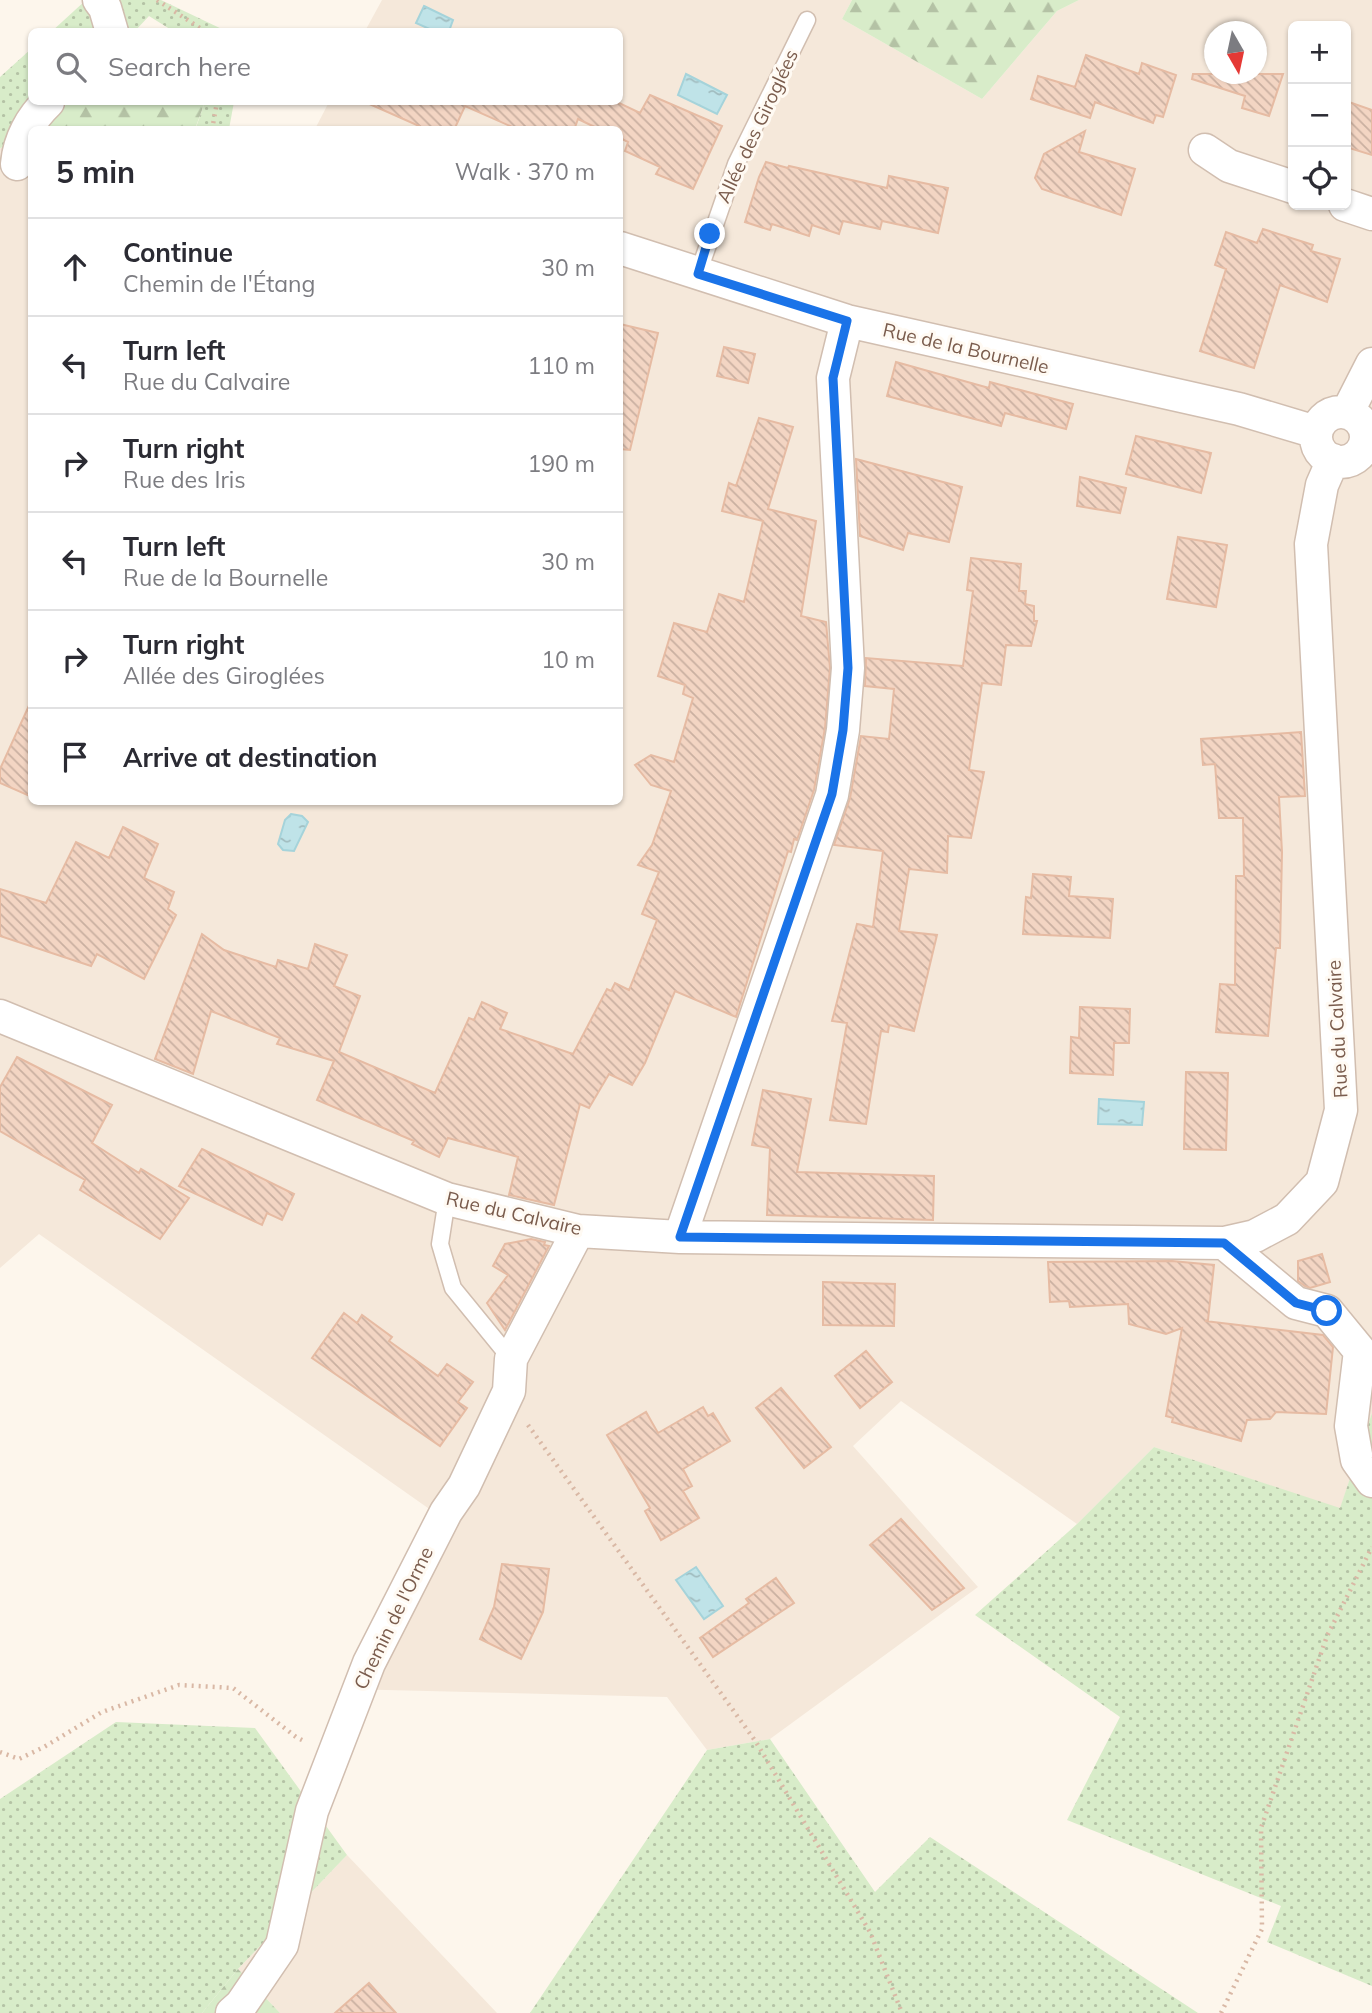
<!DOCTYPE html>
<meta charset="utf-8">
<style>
body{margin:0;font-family:Mulish,sans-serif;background:#f2f2f3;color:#2b2b33}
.controls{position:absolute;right:21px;top:21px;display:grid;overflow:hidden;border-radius:10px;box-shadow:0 2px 5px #0004}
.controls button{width:63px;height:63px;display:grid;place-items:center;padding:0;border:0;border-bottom:2px solid #e1e1e2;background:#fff;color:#2b2b33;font:35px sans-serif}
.compass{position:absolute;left:1204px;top:21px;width:63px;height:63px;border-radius:50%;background:#fff;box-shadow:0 2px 5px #0004;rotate:171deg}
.stop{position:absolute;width:21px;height:21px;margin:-16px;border:5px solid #1a73e8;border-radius:50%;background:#fff}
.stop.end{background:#1a73e8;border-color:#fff;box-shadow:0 2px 7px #0008}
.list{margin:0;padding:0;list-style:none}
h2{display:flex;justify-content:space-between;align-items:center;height:91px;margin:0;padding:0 28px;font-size:30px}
h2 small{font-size:23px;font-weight:400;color:#7c7c81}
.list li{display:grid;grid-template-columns:46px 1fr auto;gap:21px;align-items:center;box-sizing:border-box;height:98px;padding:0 28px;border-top:2px solid #e1e1e2}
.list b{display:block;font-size:26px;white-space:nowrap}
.list p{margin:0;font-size:23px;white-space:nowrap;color:#7c7c81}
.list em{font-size:23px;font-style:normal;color:#7c7c81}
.icon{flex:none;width:38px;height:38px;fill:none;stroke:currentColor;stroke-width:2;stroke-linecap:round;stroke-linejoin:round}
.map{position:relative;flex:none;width:1372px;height:2013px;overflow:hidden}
.search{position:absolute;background:#fff;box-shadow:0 2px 5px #0004;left:28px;top:28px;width:595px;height:77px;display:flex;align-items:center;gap:18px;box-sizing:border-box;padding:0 24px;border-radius:10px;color:#7c7c81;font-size:26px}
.panel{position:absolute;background:#fff;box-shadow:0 2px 5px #0004;left:28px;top:126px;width:595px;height:679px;border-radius:10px}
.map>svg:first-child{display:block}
.residential{fill:#f5e8da;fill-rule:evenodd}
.green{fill:url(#green-dots)}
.forest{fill:url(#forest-firs)}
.water{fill:url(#water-ripples);stroke:#a5d3da;stroke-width:2}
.building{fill:url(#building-back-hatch);stroke:#e6bba3;stroke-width:2}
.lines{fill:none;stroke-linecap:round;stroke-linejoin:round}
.service-casing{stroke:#d1beb0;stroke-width:19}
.minor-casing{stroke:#d1beb0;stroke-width:35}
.path{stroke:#d9b8a5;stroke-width:4.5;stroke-dasharray:2 5;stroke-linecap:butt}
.service{stroke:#fff;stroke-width:16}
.minor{stroke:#fff;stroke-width:32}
.route{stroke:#1a73e8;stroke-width:9}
.labels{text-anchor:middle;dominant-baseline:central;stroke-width:6;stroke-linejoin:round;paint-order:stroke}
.street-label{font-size:19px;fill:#7a5c4d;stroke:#fffaf3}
</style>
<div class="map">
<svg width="1372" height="2013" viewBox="0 0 1372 2013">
<defs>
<pattern id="green-dots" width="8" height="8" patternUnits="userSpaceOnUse" patternTransform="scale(1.75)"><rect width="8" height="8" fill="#d8ecc9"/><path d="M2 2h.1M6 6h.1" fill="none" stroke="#b4c2a5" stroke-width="1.8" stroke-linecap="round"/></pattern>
<pattern id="forest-firs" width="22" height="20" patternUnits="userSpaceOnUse" patternTransform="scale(1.75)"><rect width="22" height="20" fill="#d8ecc9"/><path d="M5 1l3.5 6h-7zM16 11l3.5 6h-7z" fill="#b4c2a5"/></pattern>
<pattern id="water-ripples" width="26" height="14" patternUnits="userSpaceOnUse" patternTransform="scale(1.75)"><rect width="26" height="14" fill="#bfe3e8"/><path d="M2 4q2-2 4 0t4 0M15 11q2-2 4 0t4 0" fill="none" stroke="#a0bbbe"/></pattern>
<pattern id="building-back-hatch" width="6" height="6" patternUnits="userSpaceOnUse" patternTransform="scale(1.75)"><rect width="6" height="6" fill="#f3d5c3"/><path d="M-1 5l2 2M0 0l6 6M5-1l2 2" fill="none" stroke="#cab0a1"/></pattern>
</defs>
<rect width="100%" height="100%" fill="#fdf6ec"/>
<!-- residential -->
<path class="residential" d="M382,0H852L842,19L982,99L1057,11L1079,0H1372V1413L1340,1509L1154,1447L1077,1524L901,1401L853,1446L978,1587L770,1739L707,1750L667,1697L345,1689L435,1513L39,1234L0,1268V148L31,141L32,802H620V130L315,129L329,102H620V32L365,31ZM1293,26H1346V205H1293ZM1214,32H1256V74H1214Z
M347,1855L497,2013H280L238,1969Z"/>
<!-- green -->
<path class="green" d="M86,0H161L226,31H173L149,16L135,31L51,32Z
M31,49L32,102H69L31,141L0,148V77Z
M205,102H234L229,129L195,130Z
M1372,1413V1986L1267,1942L1281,1906L1067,1820L1120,1717L975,1615L1077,1524L1154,1447L1340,1508Z
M116,1722L255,1728L347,1855L238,1969L202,2013H0V1799Z
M770,1739L875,1892L930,1837L1198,2013H530L707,1750Z"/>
<!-- forest -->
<path class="forest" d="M852,0H1079L1057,11L982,99L842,19Z
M69,102H205L195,129L42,130Z
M238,1969L280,2013H202Z"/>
<!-- water -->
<path class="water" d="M424,6L453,20L449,31H434L416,23Z
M686,74L727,95L717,114L678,95Z
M291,814L302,816L308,822L294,851L283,850L278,844L285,820Z
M1099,1099L1144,1102L1142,1125L1098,1124Z
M696,1567L723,1606L704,1619L676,1580Z"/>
<!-- building -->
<path class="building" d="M1086,55L1139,74L1142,63L1176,75L1163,117L1156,115L1153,123L1095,102L1090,118L1031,99L1038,76L1075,87Z
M1193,74H1283L1269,116L1242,108L1245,96L1192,79Z
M650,95L722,126L693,189L656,174L660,167L625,151L628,142L620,138V130H601L578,119L574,130H519L465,106L454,130H428L365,102H617L640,113Z
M1346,101L1372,110V155L1346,147Z
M1085,131L1079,152L1135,169L1121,215L1042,189L1035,178L1044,154Z
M766,162L788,168L789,166L887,188L889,176L948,188L938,233L882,221L880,229L843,221L839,234L812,225L809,236L772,224L770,230L745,222L759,177Z
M1263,229L1313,245L1311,251L1340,259L1327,302L1280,285L1254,368L1200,351L1226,269L1215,265L1226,232L1257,243Z
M620,324L658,333L630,450L620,449Z
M724,347L755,354L748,383L717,376Z
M896,362L989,388L990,382L1073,404L1066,429L1005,413L1001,426L887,396Z
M759,418L793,427L768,509L816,521L801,616L826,622L830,668L825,728L814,790L797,840L794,839L791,852L788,851L736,1017L675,991L645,1063L632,1085L609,1074L589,1108L580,1104L554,1205L509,1195L518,1157L448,1138L439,1157L412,1144L414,1141L317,1100L334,1061L277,1044L280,1038L211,1011L193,1074L155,1059L202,934L224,950L276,967L278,960L308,969L315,944L347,955L334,986L360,996L339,1052L435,1093L469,1018L474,1020L482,1002L507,1013L500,1029L573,1054L607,989L611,991L615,983L629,990L657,920L642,914L659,872L638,865L652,845L671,791L651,785L635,765L651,755L674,762L693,698L683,694L685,685L658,676L674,623L707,632L719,594L744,602L763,521L722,511L729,483L736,486Z
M1136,436L1211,453L1201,493L1126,474Z
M856,459L962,487L949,542L908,533L903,550L860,536Z
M1080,477L1126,488L1120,513L1077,506Z
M1178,537L1227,545L1216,607L1167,599Z
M971,558L1021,564L1019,591H1026L1025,604L1034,606V621H1037L1031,646L1006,645L1001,685L982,683L969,770L984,772L971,838L948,836L947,873L909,869L899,931L937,935L914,1031L889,1025L888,1032L881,1031L866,1124L830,1120L847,1023L832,1021L857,924L873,927L883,851L834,845L850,798L861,736L889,739L894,689L865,686L866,658L963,666L973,591L967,590Z
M32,699V797L0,783V769Z
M1301,732L1305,796L1279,797L1282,852L1280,948H1276L1268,1036L1216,1032L1220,984L1235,985L1236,876H1244L1243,818H1219L1215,764L1203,765L1201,739Z
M123,827L158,844L144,878L174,892L168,909L176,915L144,979L97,954L91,966L0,936V889L46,903L76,842L109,858Z
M1033,874L1071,877L1069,896L1113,899L1110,938L1023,934L1026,897L1031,898Z
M1080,1007L1130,1009L1129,1043H1114L1113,1075L1070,1073L1071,1037L1079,1038Z
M17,1057L112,1105L92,1143L139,1173L141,1169L189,1198L160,1239L80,1190L85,1180L0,1131V1087Z
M1186,1072L1228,1073L1226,1150L1184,1149Z
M763,1090L811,1099L797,1172L934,1176L933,1220L767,1215L770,1148L752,1145Z
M202,1149L294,1194L282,1220L267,1213L262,1225L179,1186Z
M531,1239L545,1242L544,1245L549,1246L505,1330L487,1303L508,1275L493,1266L505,1244Z
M1322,1254L1330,1282L1310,1288L1305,1286L1298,1281V1261Z
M1172,1261L1214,1265L1208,1320L1205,1321L1323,1335L1333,1347L1326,1414L1276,1412L1270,1419L1247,1420L1241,1441L1172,1422L1173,1418L1166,1416L1182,1328L1166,1334L1129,1324L1128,1304L1070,1307L1069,1301L1050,1302L1048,1262Z
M823,1282L895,1284L894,1326L823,1325Z
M344,1313L357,1323L362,1315L392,1337L389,1341L438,1376L447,1364L473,1382L458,1402L467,1408L440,1446L312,1358Z
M866,1351L892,1382L860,1408L835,1376Z
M781,1388L831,1447L804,1468L756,1408Z
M703,1407L708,1416L713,1413L730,1441L683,1469L692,1486L683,1491L699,1518L661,1540L645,1511L650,1508L607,1435L646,1412L658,1433Z
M901,1519L964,1588L932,1610L870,1545Z
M502,1564L549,1569L543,1612L521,1659L480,1639L494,1607Z
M776,1578L794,1603L713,1657L700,1638L749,1603L746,1599Z
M369,1983L396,2013H335Z"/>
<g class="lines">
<defs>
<path id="service" d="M698,274L736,164L807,20
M447,1199L440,1244L453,1288L511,1359"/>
<path id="minor" d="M99,0L105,8L112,32
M1205,150L1229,166L1293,187
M17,164C19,140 31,118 48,102
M1345,205L1372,214
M620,248L847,321L1239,409L1316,432
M1316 437a25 25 0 1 1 50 0a25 25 0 1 1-50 0Z
M1347,413L1372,364
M0,1016L447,1199L578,1231L680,1237L1224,1243L1255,1236L1287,1219L1322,1182L1341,1110L1311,544L1322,485L1333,460
M680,1237L832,795L843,730L848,668L833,378L847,321
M1224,1243L1296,1303L1327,1311L1360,1351L1351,1426L1357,1460L1372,1481
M232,2013L241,2005L282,1945L312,1811L369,1663L446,1512L464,1486L509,1391L511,1359L578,1231"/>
</defs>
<!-- service casing -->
<use href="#service" class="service-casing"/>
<!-- minor casing -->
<use href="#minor" class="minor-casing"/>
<!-- path -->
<path class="path" d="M157,0L206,32
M212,130L217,102
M528,1425L756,1742L870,1932L902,2013
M0,1752L19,1759L44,1747L102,1712L179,1685L233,1688L296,1737L306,1742
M1221,2013L1262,1929L1261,1828L1327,1636L1372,1547"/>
<!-- service -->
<use href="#service" class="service"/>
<!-- minor -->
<use href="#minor" class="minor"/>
</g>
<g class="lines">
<!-- route -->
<path class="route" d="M710,234L698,274L847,321L833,378L848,668L843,730L832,794L680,1237L1224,1243L1296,1303L1327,1311"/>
</g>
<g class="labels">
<!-- street labels -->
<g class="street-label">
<text transform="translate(757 126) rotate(-65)">Allée des Giroglées</text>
<text transform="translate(966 348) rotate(13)">Rue de la Bournelle</text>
<text transform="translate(1337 1029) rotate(-93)">Rue du Calvaire</text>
<text transform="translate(514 1213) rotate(13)">Rue du Calvaire</text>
<text transform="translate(393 1618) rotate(-64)">Chemin de l'Orme</text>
</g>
</g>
</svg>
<div class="controls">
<button>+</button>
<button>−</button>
<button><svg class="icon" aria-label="locate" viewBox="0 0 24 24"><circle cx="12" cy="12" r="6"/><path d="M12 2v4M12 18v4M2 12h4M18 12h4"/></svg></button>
</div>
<svg class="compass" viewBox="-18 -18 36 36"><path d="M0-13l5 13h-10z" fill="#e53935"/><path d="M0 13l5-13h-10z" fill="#7c7c81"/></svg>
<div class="stop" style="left:1327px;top:1311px"></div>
<div class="stop end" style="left:710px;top:234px"></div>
<div class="search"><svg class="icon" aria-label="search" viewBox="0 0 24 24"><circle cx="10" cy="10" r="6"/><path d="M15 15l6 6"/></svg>Search here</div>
<section class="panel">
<h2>5 min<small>Walk · 370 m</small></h2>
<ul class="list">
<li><svg class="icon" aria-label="ahead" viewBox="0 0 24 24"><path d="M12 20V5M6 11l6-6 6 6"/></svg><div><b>Continue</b><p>Chemin de l'Étang</p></div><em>30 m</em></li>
<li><svg class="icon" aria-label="left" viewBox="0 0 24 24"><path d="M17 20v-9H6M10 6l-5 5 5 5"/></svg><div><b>Turn left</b><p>Rue du Calvaire</p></div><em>110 m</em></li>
<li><svg class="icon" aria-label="right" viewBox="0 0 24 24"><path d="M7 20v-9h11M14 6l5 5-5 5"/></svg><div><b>Turn right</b><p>Rue des Iris</p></div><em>190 m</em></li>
<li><svg class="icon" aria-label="left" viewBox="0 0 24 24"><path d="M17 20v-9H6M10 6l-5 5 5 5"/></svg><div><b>Turn left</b><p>Rue de la Bournelle</p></div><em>30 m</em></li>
<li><svg class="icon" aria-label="right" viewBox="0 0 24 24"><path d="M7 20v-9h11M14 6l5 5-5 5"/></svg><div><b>Turn right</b><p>Allée des Giroglées</p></div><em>10 m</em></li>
<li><svg class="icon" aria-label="arrive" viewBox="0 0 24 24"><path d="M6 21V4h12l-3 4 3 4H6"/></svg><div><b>Arrive at destination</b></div></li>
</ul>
</section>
</div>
